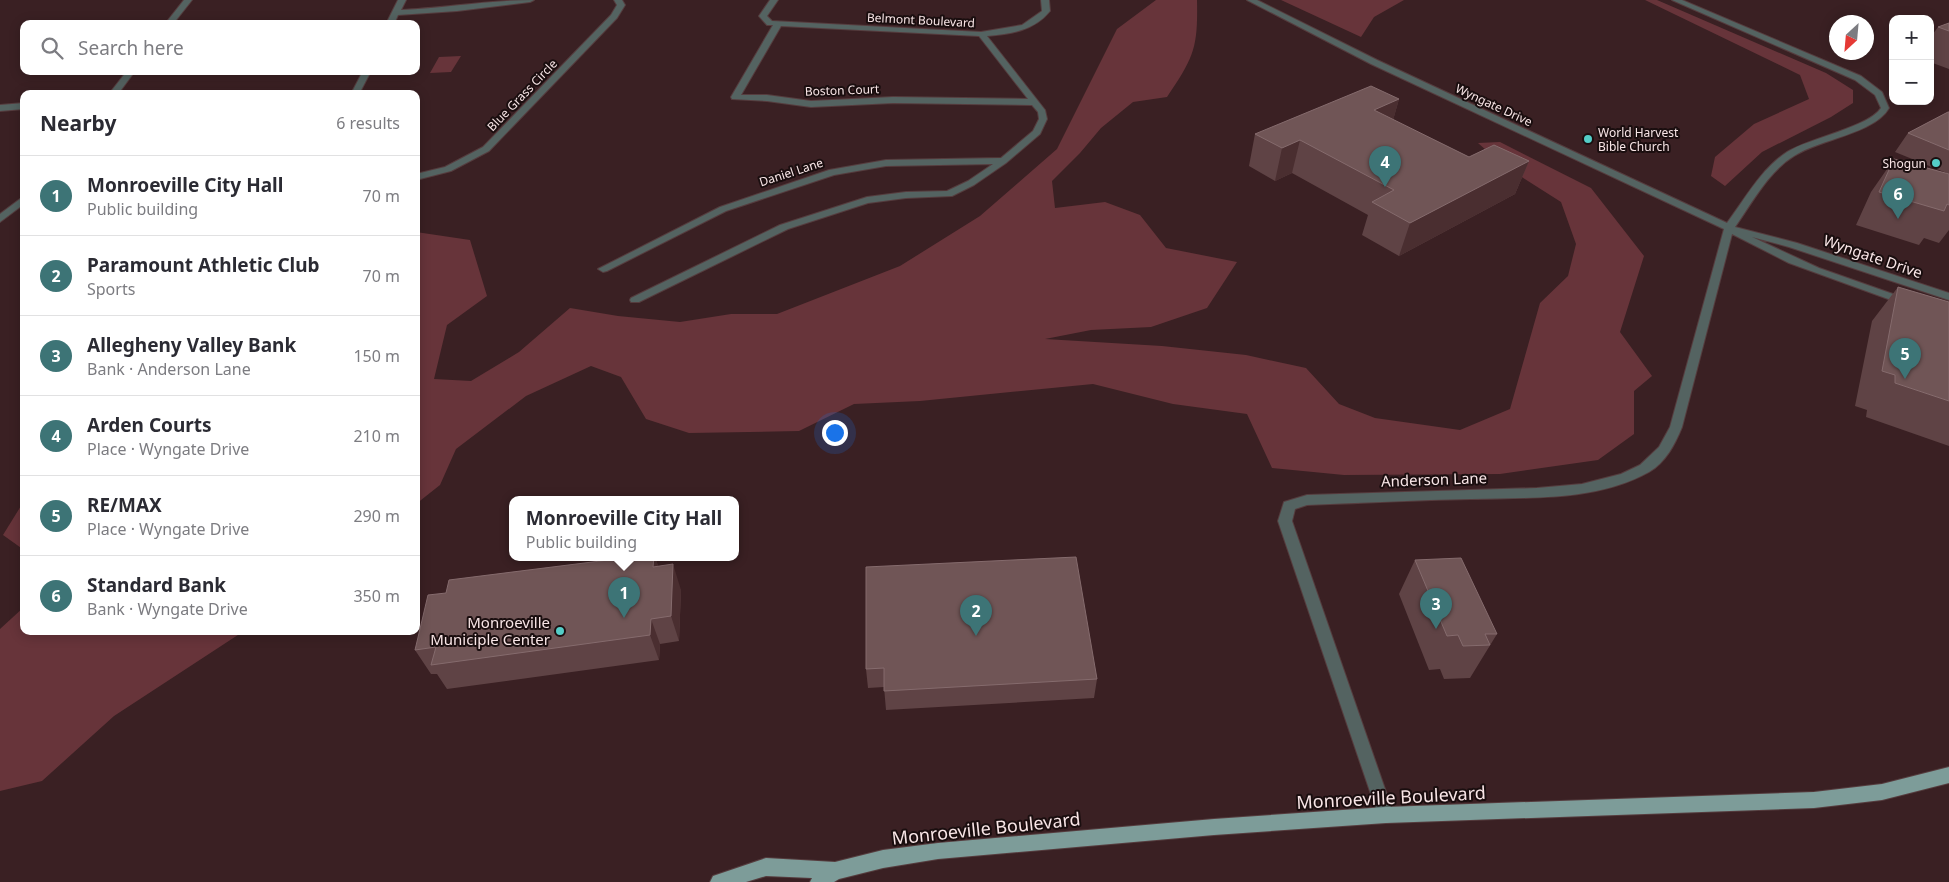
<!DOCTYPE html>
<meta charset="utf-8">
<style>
body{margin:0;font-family:"Noto Sans",sans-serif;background:#f2f2f3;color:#2b2b33}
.controls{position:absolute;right:15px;top:15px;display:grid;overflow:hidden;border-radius:10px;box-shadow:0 2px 12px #0003}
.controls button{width:45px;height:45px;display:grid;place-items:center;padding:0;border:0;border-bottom:1px solid #e1e1e2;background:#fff;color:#2b2b33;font:25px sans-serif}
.compass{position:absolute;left:1829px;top:15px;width:45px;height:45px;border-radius:50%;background:#fff;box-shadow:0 2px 12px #0003;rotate:206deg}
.you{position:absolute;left:834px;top:432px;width:18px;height:18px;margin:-12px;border:4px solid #fff;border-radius:50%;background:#1a73e8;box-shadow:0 0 0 8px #1a73e833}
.badge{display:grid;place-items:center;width:32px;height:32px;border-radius:50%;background:#3d7476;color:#fff;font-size:16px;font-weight:700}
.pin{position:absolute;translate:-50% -41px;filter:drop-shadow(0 1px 2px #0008)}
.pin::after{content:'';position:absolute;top:26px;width:18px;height:15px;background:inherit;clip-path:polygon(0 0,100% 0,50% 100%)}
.popup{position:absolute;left:509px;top:496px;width:230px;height:65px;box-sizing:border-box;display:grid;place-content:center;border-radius:10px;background:#fff;filter:drop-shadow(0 1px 4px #0005);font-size:16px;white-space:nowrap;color:#7c7c81}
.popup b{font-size:19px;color:#2b2b33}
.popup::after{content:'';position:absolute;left:50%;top:100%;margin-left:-10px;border:10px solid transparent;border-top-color:#fff}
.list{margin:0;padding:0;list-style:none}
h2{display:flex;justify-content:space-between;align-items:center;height:65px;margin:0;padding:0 20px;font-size:21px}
h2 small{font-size:16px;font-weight:400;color:#7c7c81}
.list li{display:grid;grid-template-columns:32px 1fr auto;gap:15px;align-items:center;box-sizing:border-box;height:80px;padding:0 20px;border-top:1px solid #e1e1e2}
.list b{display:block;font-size:19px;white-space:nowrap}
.list p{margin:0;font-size:16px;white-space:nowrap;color:#7c7c81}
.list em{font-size:16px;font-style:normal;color:#7c7c81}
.icon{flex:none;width:28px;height:28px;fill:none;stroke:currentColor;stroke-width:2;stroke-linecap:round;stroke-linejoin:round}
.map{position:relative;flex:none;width:1949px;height:882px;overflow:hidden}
.search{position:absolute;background:#fff;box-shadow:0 2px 12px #0003;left:20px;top:20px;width:400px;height:55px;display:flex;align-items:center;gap:12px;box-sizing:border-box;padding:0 18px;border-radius:10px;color:#7c7c81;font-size:19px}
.panel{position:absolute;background:#fff;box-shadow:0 2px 12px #0003;left:20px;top:90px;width:400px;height:545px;border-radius:10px}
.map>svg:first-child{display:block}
.green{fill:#67343a}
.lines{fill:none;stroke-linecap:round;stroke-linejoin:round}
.minor-casing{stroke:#553c3e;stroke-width:2}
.major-casing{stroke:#553c3e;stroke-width:2}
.minor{fill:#546361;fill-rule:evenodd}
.major{fill:#7d9c99;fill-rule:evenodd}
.wall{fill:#5f4345}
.shaded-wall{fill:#4a2e30}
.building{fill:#705556;stroke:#856b6d}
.poi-dot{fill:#54cdc7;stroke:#1a0e0f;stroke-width:2}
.labels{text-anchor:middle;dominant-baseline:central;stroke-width:4;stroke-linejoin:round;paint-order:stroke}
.far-street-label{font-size:12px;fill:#f8e5e6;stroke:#1a0e0f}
.far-poi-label{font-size:12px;fill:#f8e5e6;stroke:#1a0e0f;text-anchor:start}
.street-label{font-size:15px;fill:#f8e5e6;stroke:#1a0e0f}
.poi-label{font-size:15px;fill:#f8e5e6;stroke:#1a0e0f;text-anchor:end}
.near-street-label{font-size:18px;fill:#f8e5e6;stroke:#1a0e0f}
</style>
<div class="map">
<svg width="1949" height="882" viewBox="0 0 1949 882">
<rect width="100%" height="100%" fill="#3a2023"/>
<!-- green -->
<path class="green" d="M1156,0H1197C1198,48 1194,57 1167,97L1133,102L1101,128L1080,153L1052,181L1055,208L1105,202L1140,215L1166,248L1237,262L1207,308L1151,327L1091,330L1045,339L1162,346L1246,355L1306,368L1339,404L1375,418L1460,430L1510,409L1540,303L1568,276L1576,244L1561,202L1503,165L1478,143L1500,142L1591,188L1644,256L1620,332L1652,376L1634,391V434L1598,460L1500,474L1344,475L1272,468L1247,414L1173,404L1093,384L920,401L854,404L799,431L689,433L646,419L621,377L591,366L526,396L456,449L440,485L416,504V232L470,240L487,296L447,325L434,379L471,381L519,352L570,308L618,316L680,322L731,314H777L900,266L980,216L1057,149L1117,29Z
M1281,0H1404L1374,17L1361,37Z
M1645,0H1657L1826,73L1853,90V103L1831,117L1762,152L1725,186L1711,176L1715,157L1754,124L1809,99L1800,75Z
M461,56L451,72L430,73L439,57Z
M24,501V550L3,535Z
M24,607V631H244L114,716L42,781L0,791V629Z"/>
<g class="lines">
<defs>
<path id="minor" d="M184,0H192L173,24H165Z
M398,0H406L401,10C445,8 489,0 534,0L530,2L457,11L398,15L394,24H386Z
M614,0H622L625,5L617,18L489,151L451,171L416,180V174L445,167L483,147L611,15L617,5Z
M770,0H778L767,16L772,21L981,32L1022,25L1042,11L1041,0H1049L1050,11C1034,31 1010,34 987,36L1045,110L1047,119L1040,134L1006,163L974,185L952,196L906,198L868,203L788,229L639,302H631L630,300L631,298L780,225L867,197L906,192L947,191L968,181L993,164L886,166L834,175L726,211L607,271L603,272L598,269L720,207L829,170L886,160L1001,158L1033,131L1039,119L1038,112L1032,105L893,103L811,107L767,101L732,99L731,97L773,25H767L759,16ZM781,26L979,36L1028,99L893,97L811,101L767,95H741Z
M1247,0H1257L1377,60L1727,223C1745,199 1761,169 1787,152C1809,138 1869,127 1881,108L1875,95L1855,80L1672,0H1682L1861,76L1882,92L1889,108C1874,134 1820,139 1794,156C1768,172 1752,203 1735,227L1797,243L1949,293V300L1789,247L1752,237L1819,268L1910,300L1911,302L1910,304H1902L1789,263L1732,234L1682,427C1675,444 1666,462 1649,472C1595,502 1530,497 1471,499C1416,500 1362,503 1307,505L1295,509L1292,521L1394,815L1392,821L1386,823L1380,821L1378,815L1278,521L1284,502L1307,495L1537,488L1582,484L1621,474L1640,465L1659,447L1670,427L1724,229L1371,64Z
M127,71H135L118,94H109Z
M363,71H371L359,94H351Z
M24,103V109L0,111V105Z
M24,196V204L0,222V214Z"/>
<path id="major" d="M1949,767V783L1882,800L1814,808L1386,823L1214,835L938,859L883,868L839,879L834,882H810L812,878L766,876L746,882H710L713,876L766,858L835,862L883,850L938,843L1214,819L1386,807L1814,792L1882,784Z"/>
</defs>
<!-- minor casing -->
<use href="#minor" class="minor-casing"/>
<!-- major casing -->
<use href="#major" class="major-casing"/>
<!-- minor -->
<use href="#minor" class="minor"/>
<!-- major -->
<use href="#major" class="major"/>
</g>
<!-- wall -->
<path class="wall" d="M1949,23V69L1930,62V38L1938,27Z
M1399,99L1393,120L1469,157L1529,161L1515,194L1399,256L1362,235L1368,215L1292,173L1275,181L1249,166L1255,134Z
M1949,112V174L1895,152L1908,133Z
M1894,159L1949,174V230L1939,243L1924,238L1919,245L1856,225L1871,192Z
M1898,287L1949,302V446L1866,417L1867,410L1855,406L1872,321Z
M632,557H655L658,566L681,590L679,641L660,644L659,660L447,689L437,674H431L415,650L446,593Z
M1415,560L1497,634L1470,678L1444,679L1440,669L1429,670L1399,594Z
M866,567L1097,679L1094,698L886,710L884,687L868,688L866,669Z"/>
<!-- shaded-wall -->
<path class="shaded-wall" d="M1399,99L1390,131L1374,110Z
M1300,140L1292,173L1275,181L1282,148Z
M1529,161L1515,194L1399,256L1410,223Z
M654,557H655L663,579L653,567Z
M673,564L681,590L679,641L671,616Z
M651,619L660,644L659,660L650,635Z"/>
<!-- building -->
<path class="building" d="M1949,23V31L1938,27Z
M1371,86L1399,99L1374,110L1469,157L1494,145L1529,161L1410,223L1372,202L1394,190L1300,140L1282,148L1255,134Z
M1948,112H1949V150L1908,133Z
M1894,159L1949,174V205L1947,204L1944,211L1879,192Z
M1898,287L1949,302V401L1895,383V375L1882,371Z
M632,557H654L653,567L673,564L671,616L651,619L650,635L431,665L436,647L415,650L428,595L446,593L449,580Z
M1076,557L1097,679L884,691V668L866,669V567Z
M1461,558L1497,634H1485L1490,645L1463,646L1458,635L1447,636L1415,560Z"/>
<!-- markers -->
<g class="poi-dot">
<circle cx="1588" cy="139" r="5"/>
<circle cx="1936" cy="163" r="5"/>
<circle cx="560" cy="631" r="5"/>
</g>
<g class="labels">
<!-- far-street labels -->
<g class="far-street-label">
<text transform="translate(921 20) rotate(3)">Belmont Boulevard</text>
<text transform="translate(842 90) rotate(-2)">Boston Court</text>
<text transform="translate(522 95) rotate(-46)">Blue Grass Circle</text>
<text transform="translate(1494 105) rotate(25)">Wyngate Drive</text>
<text transform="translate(791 172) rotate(-18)">Daniel Lane</text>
</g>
<!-- far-poi labels -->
<g class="far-poi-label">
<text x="1598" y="132">World Harvest<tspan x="1598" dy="14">Bible Church</tspan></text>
<text x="1926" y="163" text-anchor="end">Shogun</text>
</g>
<!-- street labels -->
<g class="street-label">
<text transform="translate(1873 256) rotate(19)">Wyngate Drive</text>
<text transform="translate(1434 479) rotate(-2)">Anderson Lane</text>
</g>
<!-- poi labels -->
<g class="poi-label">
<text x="550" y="622">Monroeville<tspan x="550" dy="17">Municiple Center</tspan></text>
</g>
<!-- near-street labels -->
<g class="near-street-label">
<text transform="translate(1391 797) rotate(-3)">Monroeville Boulevard</text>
<text transform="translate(986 828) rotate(-6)">Monroeville Boulevard</text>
</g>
</g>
</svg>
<div class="controls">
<button>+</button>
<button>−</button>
</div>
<svg class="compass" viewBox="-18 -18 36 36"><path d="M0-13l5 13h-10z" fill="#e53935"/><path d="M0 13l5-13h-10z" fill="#7c7c81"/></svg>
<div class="you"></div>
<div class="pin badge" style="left:624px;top:618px">1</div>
<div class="popup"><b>Monroeville City Hall</b>Public building</div>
<div class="pin badge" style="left:976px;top:636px">2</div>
<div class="pin badge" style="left:1436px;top:629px">3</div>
<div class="pin badge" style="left:1385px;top:187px">4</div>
<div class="pin badge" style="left:1905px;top:379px">5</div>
<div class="pin badge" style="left:1898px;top:219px">6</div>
<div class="search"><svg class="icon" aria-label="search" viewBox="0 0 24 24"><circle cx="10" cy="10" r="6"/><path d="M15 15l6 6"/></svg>Search here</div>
<section class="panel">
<h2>Nearby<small>6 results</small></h2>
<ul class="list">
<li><span class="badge">1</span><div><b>Monroeville City Hall</b><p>Public building</p></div><em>70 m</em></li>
<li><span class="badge">2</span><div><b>Paramount Athletic Club</b><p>Sports</p></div><em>70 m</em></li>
<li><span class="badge">3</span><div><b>Allegheny Valley Bank</b><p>Bank · Anderson Lane</p></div><em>150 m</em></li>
<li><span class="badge">4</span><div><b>Arden Courts</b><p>Place · Wyngate Drive</p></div><em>210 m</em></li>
<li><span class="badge">5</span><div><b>RE/MAX</b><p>Place · Wyngate Drive</p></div><em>290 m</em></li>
<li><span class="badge">6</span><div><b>Standard Bank</b><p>Bank · Wyngate Drive</p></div><em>350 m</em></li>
</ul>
</section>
</div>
